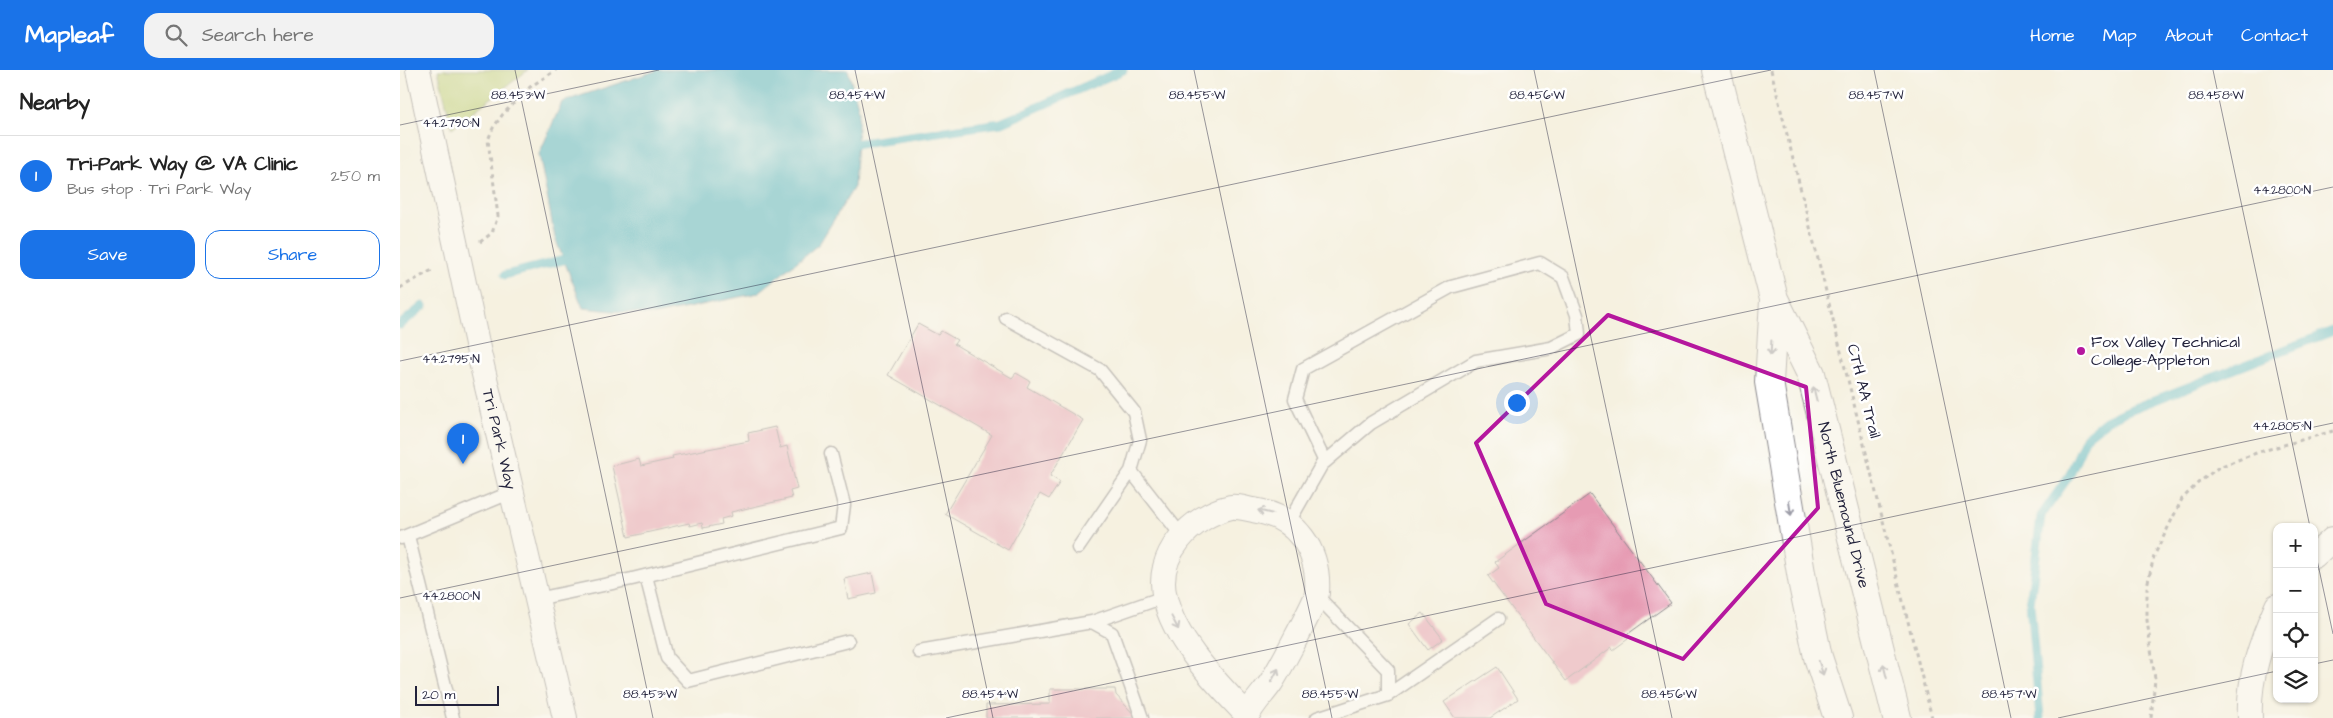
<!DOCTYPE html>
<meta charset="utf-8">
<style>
body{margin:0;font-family:"Architects Daughter",sans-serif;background:#f2f2f2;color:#222}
.controls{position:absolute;right:15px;bottom:15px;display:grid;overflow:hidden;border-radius:10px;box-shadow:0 1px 4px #0004}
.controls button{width:45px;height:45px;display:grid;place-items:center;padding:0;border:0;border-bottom:1px solid #e0e0e0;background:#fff;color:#222;font:25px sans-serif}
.scale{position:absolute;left:15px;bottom:12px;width:84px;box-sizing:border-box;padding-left:5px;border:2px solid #22223b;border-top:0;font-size:14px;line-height:18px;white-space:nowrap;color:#22223b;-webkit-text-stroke:4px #fff;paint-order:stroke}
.you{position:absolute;left:1116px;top:332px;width:18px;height:18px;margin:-12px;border:4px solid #fff;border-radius:50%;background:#1a73e8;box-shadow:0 0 0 8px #1a73e833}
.badge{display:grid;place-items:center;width:32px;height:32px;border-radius:50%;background:#1a73e8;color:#fff;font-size:16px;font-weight:700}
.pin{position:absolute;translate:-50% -41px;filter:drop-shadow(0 1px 2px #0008)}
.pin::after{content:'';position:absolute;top:26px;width:18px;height:15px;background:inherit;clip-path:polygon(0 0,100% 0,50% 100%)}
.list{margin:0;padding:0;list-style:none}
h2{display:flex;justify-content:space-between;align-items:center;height:65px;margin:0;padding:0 20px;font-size:21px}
h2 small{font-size:16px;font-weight:400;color:#767676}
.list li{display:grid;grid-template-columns:32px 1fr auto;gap:15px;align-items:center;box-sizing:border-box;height:80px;padding:0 20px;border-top:1px solid #e0e0e0}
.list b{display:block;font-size:19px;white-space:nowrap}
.list p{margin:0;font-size:16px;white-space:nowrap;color:#767676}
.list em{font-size:16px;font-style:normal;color:#767676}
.actions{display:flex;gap:10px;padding:15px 20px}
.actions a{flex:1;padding:11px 0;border:1px solid #1a73e8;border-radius:15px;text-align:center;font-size:18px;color:#1a73e8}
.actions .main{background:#1a73e8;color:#fff}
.icon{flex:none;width:28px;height:28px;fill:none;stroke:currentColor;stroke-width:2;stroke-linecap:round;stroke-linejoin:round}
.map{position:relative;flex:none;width:1933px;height:648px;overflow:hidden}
header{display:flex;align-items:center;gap:30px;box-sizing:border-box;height:70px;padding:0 25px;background:#1a73e8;color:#fff}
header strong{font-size:24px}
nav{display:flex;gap:28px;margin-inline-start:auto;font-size:18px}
.search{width:350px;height:45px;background:#f2f2f2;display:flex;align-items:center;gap:12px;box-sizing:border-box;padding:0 18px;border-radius:15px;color:#767676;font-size:19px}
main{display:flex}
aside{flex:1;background:#fff}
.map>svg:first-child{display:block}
.green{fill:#b8cd71;stroke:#6d7856}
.water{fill:#49b4c6;stroke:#366b80}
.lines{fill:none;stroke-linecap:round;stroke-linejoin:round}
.stream{stroke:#49b4c6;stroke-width:9}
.building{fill:#e69bb3}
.service-casing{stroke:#8c8a8e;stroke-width:15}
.minor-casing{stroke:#8c8a8e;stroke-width:26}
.secondary-casing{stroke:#8c8a8e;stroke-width:30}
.path{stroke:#8c8a8e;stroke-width:3;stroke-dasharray:4 4;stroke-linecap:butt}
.service{stroke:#fff;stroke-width:12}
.minor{stroke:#fff;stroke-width:24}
.secondary{stroke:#fff;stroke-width:28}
.oneway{stroke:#9c9ca7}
.marked{fill:none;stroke:#b5179e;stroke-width:4;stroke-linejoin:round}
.ticks{fill:none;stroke:#22223b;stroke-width:1;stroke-opacity:0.45}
.poi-dot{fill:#b5179e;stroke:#fff;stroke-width:2}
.labels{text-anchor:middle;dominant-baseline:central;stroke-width:5;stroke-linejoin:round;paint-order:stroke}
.poi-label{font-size:16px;fill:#22223b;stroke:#fff;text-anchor:start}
.street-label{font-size:16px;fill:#22223b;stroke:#fff}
.ticks-label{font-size:12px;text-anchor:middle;fill:#22223b;stroke:#fff;stroke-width:5;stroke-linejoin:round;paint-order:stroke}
</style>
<header>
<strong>Mapleaf</strong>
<div class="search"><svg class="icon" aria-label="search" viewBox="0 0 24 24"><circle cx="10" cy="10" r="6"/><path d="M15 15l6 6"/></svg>Search here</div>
<nav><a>Home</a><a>Map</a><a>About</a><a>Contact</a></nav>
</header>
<main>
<aside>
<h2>Nearby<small></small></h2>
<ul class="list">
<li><span class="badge">1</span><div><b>Tri-Park Way @ VA Clinic</b><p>Bus stop · Tri Park Way</p></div><em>250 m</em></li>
</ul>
<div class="actions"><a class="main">Save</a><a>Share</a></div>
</aside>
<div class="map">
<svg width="1933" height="648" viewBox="0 0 1933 648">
<rect width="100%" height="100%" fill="#fff"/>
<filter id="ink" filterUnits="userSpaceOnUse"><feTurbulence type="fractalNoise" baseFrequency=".02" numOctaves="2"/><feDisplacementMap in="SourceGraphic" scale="10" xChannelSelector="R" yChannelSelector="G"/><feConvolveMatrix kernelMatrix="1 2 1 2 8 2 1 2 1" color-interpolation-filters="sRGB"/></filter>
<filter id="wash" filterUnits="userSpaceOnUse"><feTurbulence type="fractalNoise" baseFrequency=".0096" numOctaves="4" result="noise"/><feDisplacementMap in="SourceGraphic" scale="20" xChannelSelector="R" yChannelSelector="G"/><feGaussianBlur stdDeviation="1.12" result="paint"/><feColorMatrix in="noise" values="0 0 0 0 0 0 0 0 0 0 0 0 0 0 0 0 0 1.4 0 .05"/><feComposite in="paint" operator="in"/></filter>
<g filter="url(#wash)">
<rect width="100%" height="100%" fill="#f5f1e0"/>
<!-- green -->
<path class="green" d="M38,0H128L52,58Z"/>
<!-- water -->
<path class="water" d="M258,0H448L459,40L454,117L419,174L358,223L254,245L183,238L155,168L139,84L162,32Z"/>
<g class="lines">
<!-- stream -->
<path class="stream" d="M446,75L601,53L723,0
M105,205L175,187
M0,255L23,236
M1640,648L1630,534L1641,446L1669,406L1686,367L1706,351L1729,340L1933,261"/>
</g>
<g id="blocks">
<!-- building -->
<path class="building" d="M518,254L538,265L541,261L557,270L554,274L612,308L616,303L630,311L627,317L683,350L650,406L660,412L649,429L640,424L608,480L545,444L592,365L488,305Z
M375,357L380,378L387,376L397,419L390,421L392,428L331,442L332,446L321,449L322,454L303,458L302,453L290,456L289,453L228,467L212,396L239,389L241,396L273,389L272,386L349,371L348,363Z
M1190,424L1271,533L1225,566L1228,569L1213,580L1212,577L1166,611L1088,506L1099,498L1095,492Z
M472,503L476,523L448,529L444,509Z
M1023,543L1043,569L1028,580L1009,554Z
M1097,597L1118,629L1090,648H1055L1044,632Z
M650,619H715L716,625L737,648H586V635L650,634Z"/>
</g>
</g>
<g filter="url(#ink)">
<use href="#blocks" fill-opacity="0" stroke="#8c8a8e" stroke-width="1"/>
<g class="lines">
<defs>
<path id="service" d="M606,248L700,300L734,342L740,370L731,401L781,465
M889,452L922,394L925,392L971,353L1076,291L1151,278L1179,264L1177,245L1163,207L1140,193L1051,217L903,299L895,329L925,392
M8,466L53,648
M1,468L112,422
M678,478L731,401
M246,506L267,588L288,611L448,571
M137,529L232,509L441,458L444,435L431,384
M692,552L764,527
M519,582L692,552L712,563L742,648
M988,625L1098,549
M917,648L988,625V600L917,526"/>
<g id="minor">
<path id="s1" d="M18,0L79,283L165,648"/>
<path d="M1914,486L1933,469"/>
<path d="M846,648C851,636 862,625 870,614C877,604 916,532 917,523C920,480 896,446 853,440C847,439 837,436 831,437C791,446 754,485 765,528C775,572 817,613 847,645"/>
<path d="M1850,648C1848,608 1861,572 1877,536"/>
</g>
<g id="secondary">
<path id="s2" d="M1316,0L1374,229L1411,304L1497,648"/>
<path d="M1374,231L1369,312L1403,515L1418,587L1438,648"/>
</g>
</defs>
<!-- service casing -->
<use href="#service" class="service-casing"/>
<!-- minor casing -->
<use href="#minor" class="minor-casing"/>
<!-- secondary casing -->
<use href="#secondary" class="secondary-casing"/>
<!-- path -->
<path class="path" d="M1371,0L1532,648
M80,172L92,163L98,146L88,70L93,58L103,44L130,17L156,0
M0,218L34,199
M1751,648L1755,609L1747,550V516L1754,486L1782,429L1798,413L1819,397L1859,382L1933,361"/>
<!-- service -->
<use href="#service" class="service"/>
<!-- minor -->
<use href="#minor" class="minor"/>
<!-- secondary -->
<use href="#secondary" class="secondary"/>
</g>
<!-- one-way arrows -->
<defs><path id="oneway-shaft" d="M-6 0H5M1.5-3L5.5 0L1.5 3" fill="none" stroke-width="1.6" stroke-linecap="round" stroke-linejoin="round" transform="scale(1.25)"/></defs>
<g class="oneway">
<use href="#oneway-shaft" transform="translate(1371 278) rotate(93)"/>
<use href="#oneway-shaft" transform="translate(1415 324) rotate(-104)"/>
<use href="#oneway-shaft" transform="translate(1390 438) rotate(81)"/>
<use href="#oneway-shaft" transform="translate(865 442) rotate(-167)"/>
<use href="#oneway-shaft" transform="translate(775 553) rotate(62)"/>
<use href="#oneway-shaft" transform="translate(1421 598) rotate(72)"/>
<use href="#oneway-shaft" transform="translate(1485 601) rotate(-104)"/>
<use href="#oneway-shaft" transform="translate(875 605) rotate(-62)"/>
</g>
</g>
<!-- marked area -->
<path d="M0 0H1933V648H0ZM1208,245L1406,317L1418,438L1283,589L1146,534L1076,373Z" fill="#f5f1e0" fill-opacity=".55" fill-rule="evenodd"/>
<path class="marked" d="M1208,245L1406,317L1418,438L1283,589L1146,534L1076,373Z"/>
<!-- ticks -->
<path class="ticks" d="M115,0L253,648M455,0L593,648M794,0L932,648M1134,0L1272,648M1474,0L1611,648M1813,0L1910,457M0,55L259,0M0,291L1371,0M1914,476L1933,564M0,528L1933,117M1914,594L1933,590M546,648L1933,353M1658,648L1877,601"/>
<!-- markers -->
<circle class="poi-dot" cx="1681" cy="281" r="5"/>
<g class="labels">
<!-- poi labels -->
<g class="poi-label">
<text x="1691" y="272">Fox Valley Technical<tspan x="1691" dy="18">College-Appleton</tspan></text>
</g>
<!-- street labels -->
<g class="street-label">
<text transform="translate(1464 321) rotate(76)">CTH AA Trail</text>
<text stroke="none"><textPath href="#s1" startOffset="378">Tri Park Way</textPath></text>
<text stroke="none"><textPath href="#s2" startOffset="455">North Bluemound Drive</textPath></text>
</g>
</g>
<g class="ticks-label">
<text x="118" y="29">88.453°W</text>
<text x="457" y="29">88.454°W</text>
<text x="797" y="29">88.455°W</text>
<text x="1137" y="29">88.456°W</text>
<text x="1476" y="29">88.457°W</text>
<text x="1816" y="29">88.458°W</text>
<text x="51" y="57">44.2790°N</text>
<text x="1882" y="124">44.2800°N</text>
<text x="51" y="293">44.2795°N</text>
<text x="1882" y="360">44.2805°N</text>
<text x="51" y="530">44.2800°N</text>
<text x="250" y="628">88.453°W</text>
<text x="590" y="628">88.454°W</text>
<text x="930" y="628">88.455°W</text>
<text x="1269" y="628">88.456°W</text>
<text x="1609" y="628">88.457°W</text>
</g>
</svg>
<div class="controls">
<button>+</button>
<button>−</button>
<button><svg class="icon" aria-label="locate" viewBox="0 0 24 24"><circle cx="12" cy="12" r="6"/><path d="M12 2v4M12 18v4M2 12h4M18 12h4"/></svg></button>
<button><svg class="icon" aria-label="layers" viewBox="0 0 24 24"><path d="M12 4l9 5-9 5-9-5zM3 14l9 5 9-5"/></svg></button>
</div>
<div class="scale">20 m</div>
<div class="you"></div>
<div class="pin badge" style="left:63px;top:394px">1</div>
</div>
</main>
